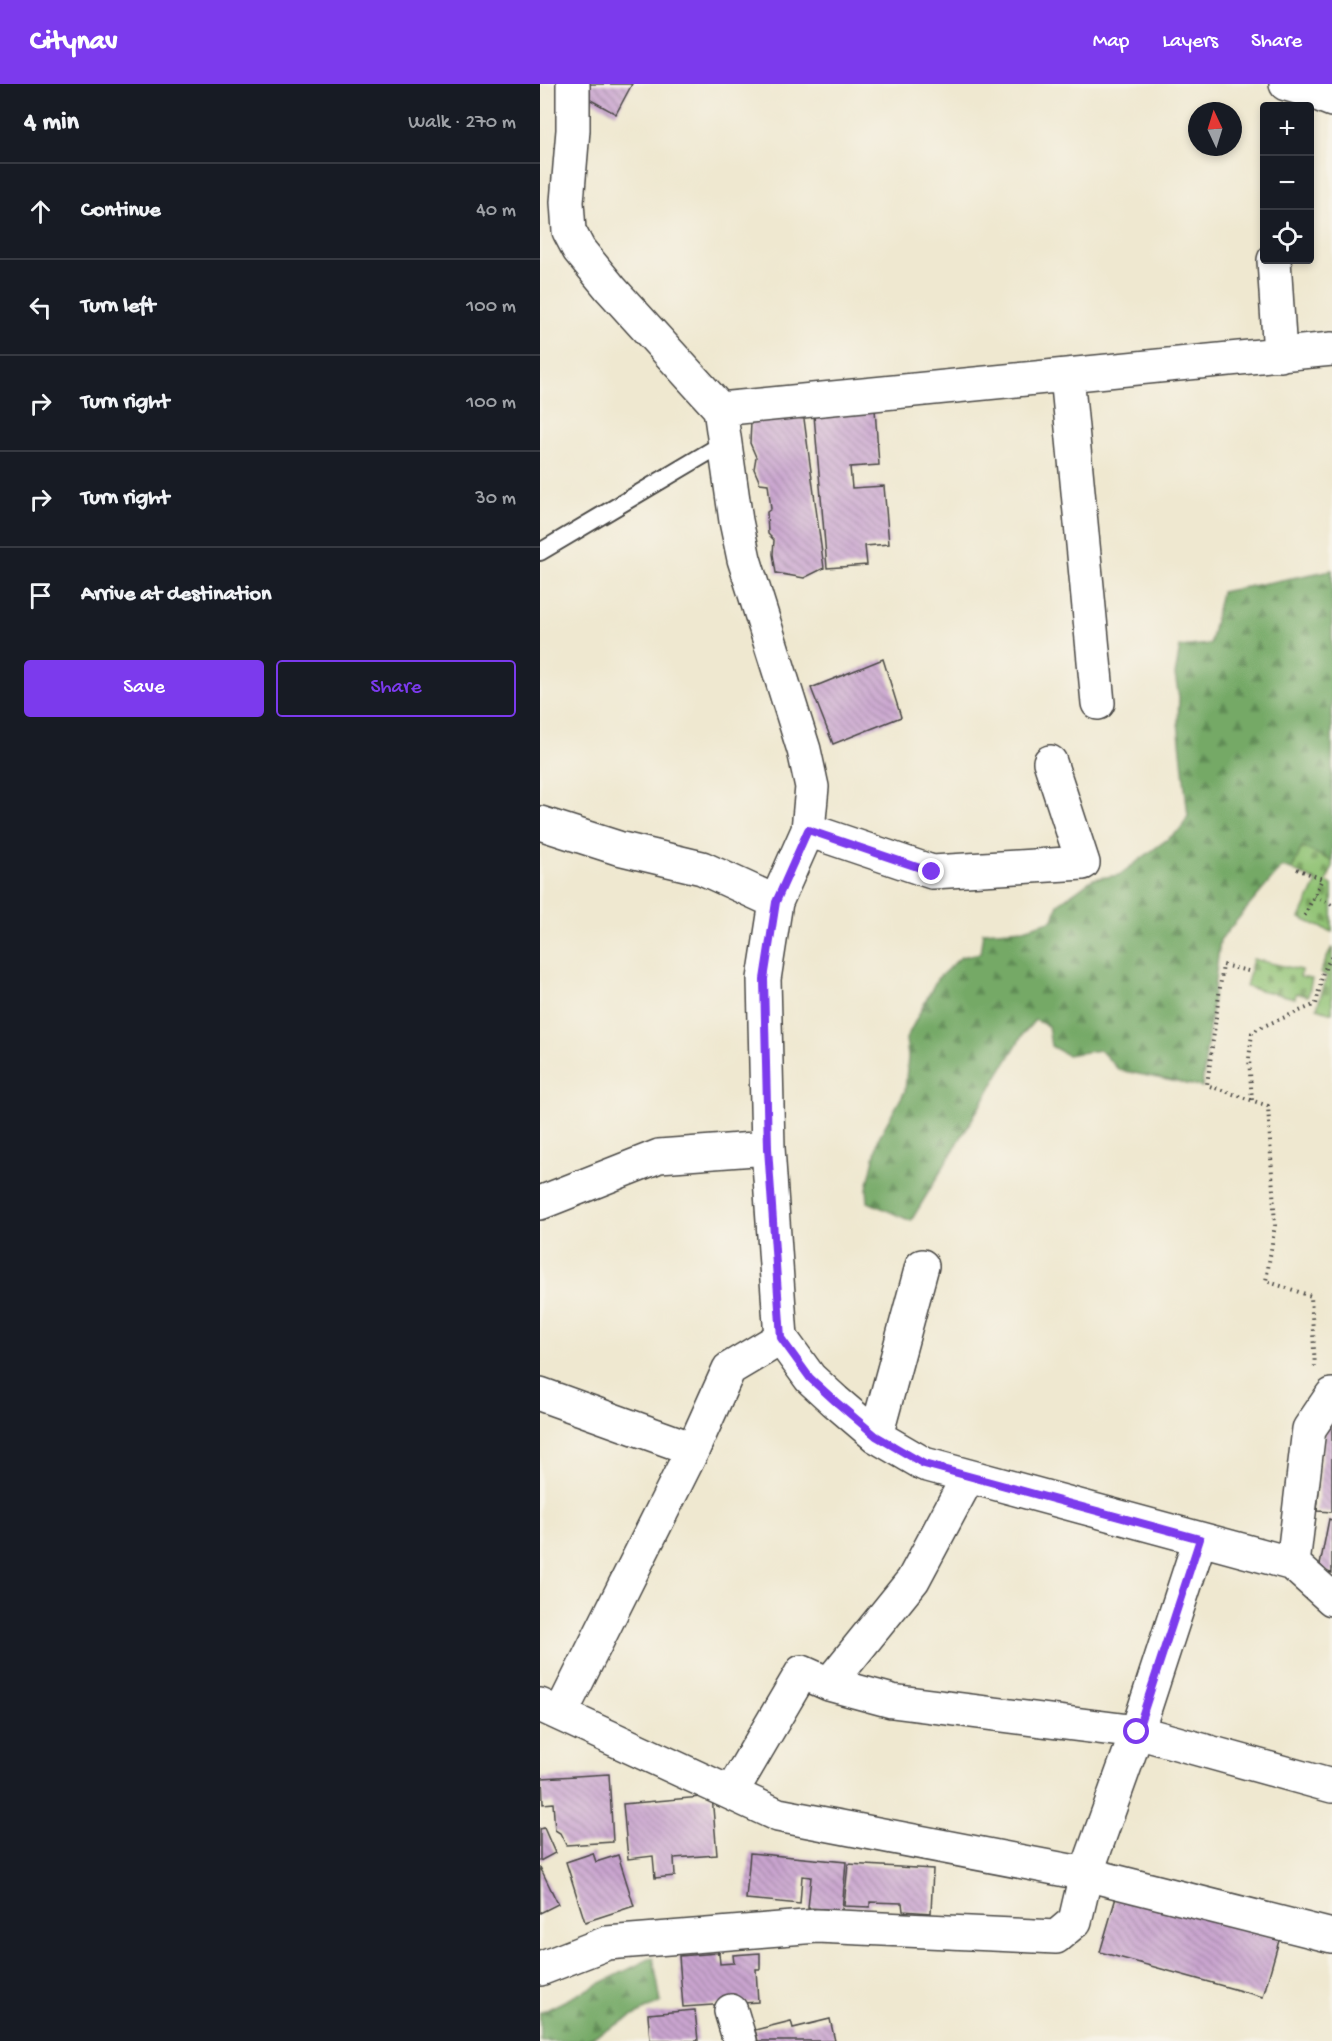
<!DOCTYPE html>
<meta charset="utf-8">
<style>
body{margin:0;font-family:"Gochi Hand",sans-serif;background:#20242c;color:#f1f3f6}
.controls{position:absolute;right:18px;top:18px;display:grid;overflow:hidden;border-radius:6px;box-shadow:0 3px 9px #0003}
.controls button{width:54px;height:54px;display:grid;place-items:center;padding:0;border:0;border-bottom:2px solid #363941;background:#171b24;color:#f1f3f6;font:30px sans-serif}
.compass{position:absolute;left:648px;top:18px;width:54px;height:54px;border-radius:50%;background:#171b24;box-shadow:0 3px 9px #0003;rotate:356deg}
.stop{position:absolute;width:18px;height:18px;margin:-14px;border:4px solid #7c3aed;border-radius:50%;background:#fff}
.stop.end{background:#7c3aed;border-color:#fff;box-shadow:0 2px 6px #0008}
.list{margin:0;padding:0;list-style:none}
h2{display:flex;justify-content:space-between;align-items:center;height:78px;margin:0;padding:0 24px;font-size:26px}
h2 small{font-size:20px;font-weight:400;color:#9ea1a6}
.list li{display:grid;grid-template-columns:39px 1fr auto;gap:18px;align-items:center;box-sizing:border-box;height:96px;padding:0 24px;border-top:2px solid #363941}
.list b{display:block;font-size:22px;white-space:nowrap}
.list em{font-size:20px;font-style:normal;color:#9ea1a6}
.actions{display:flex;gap:12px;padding:18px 24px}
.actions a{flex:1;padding:14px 0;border:2px solid #7c3aed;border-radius:6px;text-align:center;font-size:21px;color:#7c3aed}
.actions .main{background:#7c3aed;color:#fff}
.icon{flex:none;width:33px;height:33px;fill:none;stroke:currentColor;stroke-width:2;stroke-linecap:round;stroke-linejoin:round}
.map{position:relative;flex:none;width:792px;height:1957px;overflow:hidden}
header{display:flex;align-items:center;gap:36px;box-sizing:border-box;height:84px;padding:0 30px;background:#7c3aed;color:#fff}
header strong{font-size:28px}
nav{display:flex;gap:33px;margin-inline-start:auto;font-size:21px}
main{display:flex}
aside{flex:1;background:#171b24}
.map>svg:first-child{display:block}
.forest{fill:url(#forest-firs);stroke:#506a48;stroke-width:1.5}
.cemetery{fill:url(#cemetery-stones);stroke:#5e7750;stroke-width:1.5}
.building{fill:url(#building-back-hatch)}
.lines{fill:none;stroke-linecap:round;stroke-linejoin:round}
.lane-casing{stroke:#484744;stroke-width:20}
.street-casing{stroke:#484744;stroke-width:36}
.path{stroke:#484744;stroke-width:4;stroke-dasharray:1.5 4.5;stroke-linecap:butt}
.lane{stroke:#fff;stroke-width:16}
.street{stroke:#fff;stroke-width:33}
.route{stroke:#7c3aed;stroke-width:8}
</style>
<header>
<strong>Citynav</strong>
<nav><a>Map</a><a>Layers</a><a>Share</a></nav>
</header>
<main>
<aside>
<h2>4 min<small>Walk · 270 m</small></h2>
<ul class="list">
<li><svg class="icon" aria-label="ahead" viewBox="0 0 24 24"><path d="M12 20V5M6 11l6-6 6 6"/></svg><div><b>Continue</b></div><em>40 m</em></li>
<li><svg class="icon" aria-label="left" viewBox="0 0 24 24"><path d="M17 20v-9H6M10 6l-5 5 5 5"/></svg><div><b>Turn left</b></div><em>100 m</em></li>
<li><svg class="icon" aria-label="right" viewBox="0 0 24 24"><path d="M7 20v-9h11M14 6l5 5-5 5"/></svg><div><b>Turn right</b></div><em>100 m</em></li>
<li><svg class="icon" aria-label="right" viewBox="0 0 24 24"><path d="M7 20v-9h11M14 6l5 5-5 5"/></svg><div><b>Turn right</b></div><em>30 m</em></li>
<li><svg class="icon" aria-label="arrive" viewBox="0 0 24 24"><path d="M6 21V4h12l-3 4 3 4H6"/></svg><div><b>Arrive at destination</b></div></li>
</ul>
<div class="actions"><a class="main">Save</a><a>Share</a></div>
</aside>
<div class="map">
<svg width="792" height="1957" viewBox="0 0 792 1957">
<defs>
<pattern id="forest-firs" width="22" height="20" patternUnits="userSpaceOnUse" patternTransform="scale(1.5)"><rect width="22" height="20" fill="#74a966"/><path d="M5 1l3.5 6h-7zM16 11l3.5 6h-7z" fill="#5f8a54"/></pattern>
<pattern id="cemetery-stones" width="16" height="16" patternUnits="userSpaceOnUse" patternTransform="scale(1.5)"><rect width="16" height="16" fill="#91c374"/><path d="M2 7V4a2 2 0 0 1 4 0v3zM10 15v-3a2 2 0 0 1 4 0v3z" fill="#779f5f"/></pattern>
<pattern id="building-back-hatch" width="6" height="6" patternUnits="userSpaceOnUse" patternTransform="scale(1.5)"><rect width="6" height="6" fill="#c9a4cf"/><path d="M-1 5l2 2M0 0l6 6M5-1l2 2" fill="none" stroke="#a386a8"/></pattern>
</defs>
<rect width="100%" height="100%" fill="#f7f3e8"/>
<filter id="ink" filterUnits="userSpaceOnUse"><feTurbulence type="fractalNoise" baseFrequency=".0167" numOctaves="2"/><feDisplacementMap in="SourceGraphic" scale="12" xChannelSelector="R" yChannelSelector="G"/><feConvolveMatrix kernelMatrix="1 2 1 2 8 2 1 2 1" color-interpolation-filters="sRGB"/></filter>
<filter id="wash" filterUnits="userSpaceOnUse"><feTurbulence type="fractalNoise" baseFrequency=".008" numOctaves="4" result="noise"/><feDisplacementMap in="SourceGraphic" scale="24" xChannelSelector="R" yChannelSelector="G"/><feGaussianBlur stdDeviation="1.35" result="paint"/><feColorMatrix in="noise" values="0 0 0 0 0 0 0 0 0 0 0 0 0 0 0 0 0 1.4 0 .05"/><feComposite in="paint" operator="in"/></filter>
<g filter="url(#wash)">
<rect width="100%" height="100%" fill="#efe8d0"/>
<!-- forest -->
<path class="forest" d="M792,486V777L762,764L752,786L742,783L680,856L662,1003L579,986L560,966L527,971L511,962L508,942L495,936L483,950L371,1137L328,1118L327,1104L339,1053L365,1007L368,973L366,955L397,895L421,873L440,869L443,848L484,845L513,836L518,820L553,795L579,791L641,745L648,732L638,638L639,613L635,591L640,563L670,560L681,508Z
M113,1873L121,1918L45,1957H0V1929Z"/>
<!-- cemetery -->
<path class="cemetery" d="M762,763L792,777V784L786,798L792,801V848L760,834L777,798L752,786Z
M792,863V929L777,924L787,892L780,889Z
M713,875L761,886L760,893L772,895L768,912L756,909L755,914L706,903Z"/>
<g id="blocks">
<!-- building -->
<path class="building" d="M43,0H92L76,30L38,9Z
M335,325L339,381L310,383L312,404L344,402L349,460L325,462L327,481L287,484L274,331Z
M234,331L264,335L284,484L264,494L236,489L233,470L234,456L228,450L227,428L231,425L228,400L220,399L214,385L216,373L210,359L211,338Z
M343,575L361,633L293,660L271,604Z
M785,1341L792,1342V1428L777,1427Z
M789,1435L792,1436V1489L787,1488L780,1481Z
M69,1690L73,1758L26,1761L20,1749L15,1746L13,1719L3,1720L2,1694Z
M172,1712L177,1771L134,1774L135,1792L115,1794L113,1772L88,1775L83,1720Z
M4,1744L15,1769L0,1777V1745Z
M53,1769L56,1778L78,1771L94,1822L45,1838L26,1778Z
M210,1769L306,1778L302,1826L268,1824L271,1793L262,1792L260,1820L206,1815Z
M308,1780L393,1785L391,1829L363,1827L362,1819L330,1818V1823L304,1822Z
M0,1783L18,1820L0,1829Z
M577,1810L740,1853L723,1913L560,1868Z
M179,1869L180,1880L194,1879L193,1871L220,1869V1885H216L218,1918L143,1923L139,1872Z
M155,1926L158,1957H110L108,1930Z
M290,1935L295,1957H218L215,1946L251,1937L253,1944Z"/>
</g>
</g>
<g filter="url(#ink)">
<use href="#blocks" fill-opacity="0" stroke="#484744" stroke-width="1.5"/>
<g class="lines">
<defs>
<path id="lane" d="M0,468L184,359"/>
<path id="street" d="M33,0V46L27,118L29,147L39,166L71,205L180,325L196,437L204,475L264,666L272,703L268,746L236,818L224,895L228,1064L241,1254L270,1294L295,1317L336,1352L384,1380L753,1480L792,1515
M746,0L767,6L792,16
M734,176L740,271
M527,291L558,619
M180,325L792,265
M0,739L78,764L162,784L236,818
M268,746L392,788L543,779L510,678
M0,1119L119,1072L228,1064
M0,1310L153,1365
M336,1352L382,1182
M753,1480L769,1345L792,1311
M289,1600L352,1617L597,1648L792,1702
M0,1621L238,1731L546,1790L792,1852
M21,1629L153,1365L189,1285L241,1254
M191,1709L262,1588L289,1600L373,1496L428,1393
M0,1885L67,1859L277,1842L516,1853L535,1837L546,1790L597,1648L660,1455
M191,1927L200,1957"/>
</defs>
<!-- lane casing -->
<use href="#lane" class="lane-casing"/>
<!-- street casing -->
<use href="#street" class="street-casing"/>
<!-- path -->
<path class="path" d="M757,785L782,795L764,833
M774,812L792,821
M708,887L683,881L667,1001L728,1022L735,1141L726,1197L771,1212L775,1284
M712,1016L709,975L712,949L719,944L776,920L783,888L792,872"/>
<!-- lane -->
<use href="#lane" class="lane"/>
<!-- street -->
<use href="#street" class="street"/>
</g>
</g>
<g class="lines" filter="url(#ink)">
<!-- route -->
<path class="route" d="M392,788L268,746L236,818L224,895L228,1064L241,1254L270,1294L295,1317L336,1352L384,1380L660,1455L597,1648"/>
</g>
</svg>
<div class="controls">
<button>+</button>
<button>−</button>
<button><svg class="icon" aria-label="locate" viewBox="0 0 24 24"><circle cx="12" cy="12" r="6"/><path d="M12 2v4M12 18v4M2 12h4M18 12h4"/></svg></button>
</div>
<svg class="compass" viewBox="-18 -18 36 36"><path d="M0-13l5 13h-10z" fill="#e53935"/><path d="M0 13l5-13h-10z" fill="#9ea1a6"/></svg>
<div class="stop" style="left:597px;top:1648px"></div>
<div class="stop end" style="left:392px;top:788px"></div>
</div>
</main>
